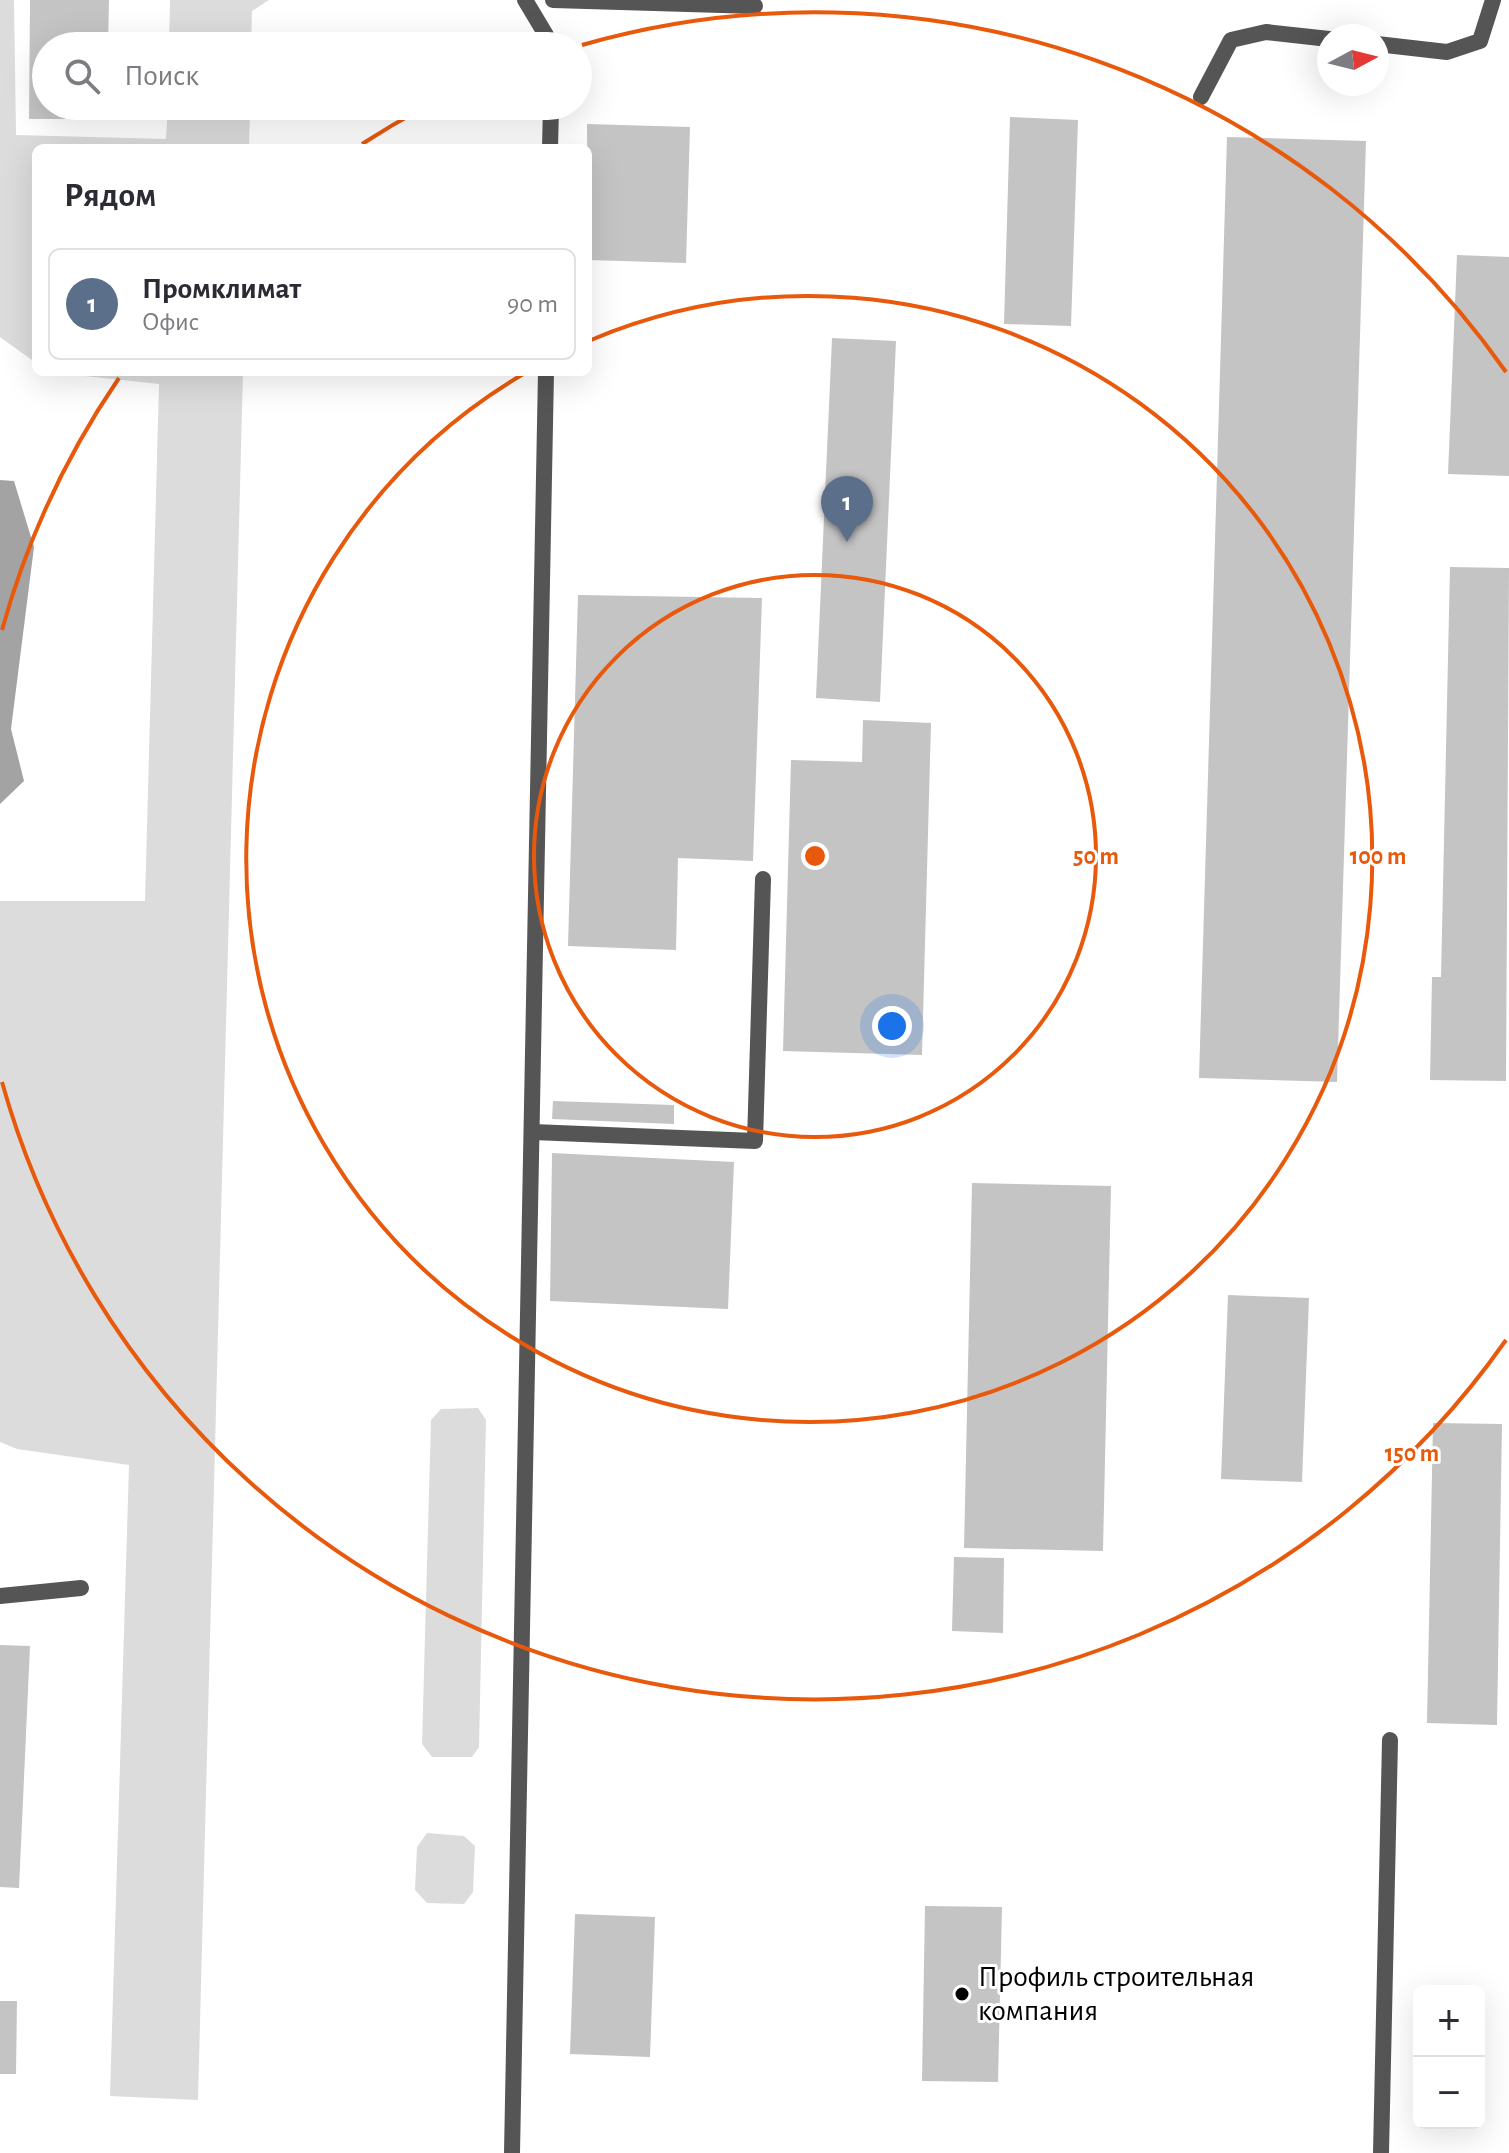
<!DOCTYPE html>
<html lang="ru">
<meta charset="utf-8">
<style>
body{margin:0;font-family:"Alegreya Sans",sans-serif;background:#f7f7f7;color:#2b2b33}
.controls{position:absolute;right:24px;bottom:24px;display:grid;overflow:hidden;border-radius:12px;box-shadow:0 8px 32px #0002}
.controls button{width:72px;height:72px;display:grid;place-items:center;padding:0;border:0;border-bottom:2px solid #e1e1e2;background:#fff;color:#2b2b33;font:40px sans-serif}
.compass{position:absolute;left:1317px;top:24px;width:72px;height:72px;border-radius:50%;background:#fff;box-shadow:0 8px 32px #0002;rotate:83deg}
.you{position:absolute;left:892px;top:1026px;width:28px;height:28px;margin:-20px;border:6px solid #fff;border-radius:50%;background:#1a73e8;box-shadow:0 0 0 12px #1a73e833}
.badge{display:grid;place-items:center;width:52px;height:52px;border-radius:50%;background:#1a73e8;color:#fff;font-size:26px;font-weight:700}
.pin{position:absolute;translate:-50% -66px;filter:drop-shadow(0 2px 4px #0008)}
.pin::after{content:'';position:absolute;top:42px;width:28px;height:24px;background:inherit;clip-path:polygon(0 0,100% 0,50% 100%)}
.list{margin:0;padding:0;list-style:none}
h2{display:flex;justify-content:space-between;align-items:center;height:104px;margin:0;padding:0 32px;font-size:34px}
h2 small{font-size:26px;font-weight:400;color:#7c7c81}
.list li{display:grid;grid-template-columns:52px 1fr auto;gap:24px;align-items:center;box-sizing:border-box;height:112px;margin:0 16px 16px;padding:0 16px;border:2px solid #e1e1e2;border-radius:12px}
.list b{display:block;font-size:30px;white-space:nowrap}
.list p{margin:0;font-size:26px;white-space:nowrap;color:#7c7c81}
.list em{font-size:26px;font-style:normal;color:#7c7c81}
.icon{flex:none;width:44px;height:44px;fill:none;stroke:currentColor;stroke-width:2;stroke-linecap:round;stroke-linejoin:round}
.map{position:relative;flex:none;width:1509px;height:2153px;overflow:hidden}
.search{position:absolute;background:#fff;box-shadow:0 8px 32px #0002;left:32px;top:32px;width:560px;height:88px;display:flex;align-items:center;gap:20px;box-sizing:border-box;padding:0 28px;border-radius:44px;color:#7c7c81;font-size:30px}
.panel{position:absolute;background:#fff;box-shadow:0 8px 32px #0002;left:32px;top:144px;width:560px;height:232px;border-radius:12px}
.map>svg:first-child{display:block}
.green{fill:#dcdcdc}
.water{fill:#a3a3a3}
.building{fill:#c4c4c4}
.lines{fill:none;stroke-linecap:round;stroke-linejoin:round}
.service{stroke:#555;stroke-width:16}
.minor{stroke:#555;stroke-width:16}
.ring{fill:none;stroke:#e8590c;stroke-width:4}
.poi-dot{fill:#000;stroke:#fff;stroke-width:3}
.labels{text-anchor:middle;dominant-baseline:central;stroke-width:6;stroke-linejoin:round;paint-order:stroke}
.poi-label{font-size:30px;fill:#000;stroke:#fff;text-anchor:start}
.centre{fill:#e8590c;stroke:#fff;stroke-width:4}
.ring-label{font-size:24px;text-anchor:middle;font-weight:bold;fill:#e8590c;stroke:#fff;stroke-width:6;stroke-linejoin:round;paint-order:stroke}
</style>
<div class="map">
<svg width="1509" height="2153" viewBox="0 0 1509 2153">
<rect width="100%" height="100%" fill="#fff"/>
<!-- green -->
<path class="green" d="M0,0H14L16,135L166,139L168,106H250L249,148H36V363L0,337Z
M170,0H269L252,11L251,46H169Z
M48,372H243L198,2100L110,2096L129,1465L17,1449L0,1442V901H145L159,384Z
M478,1408L486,1420L479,1747L472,1757H432L422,1744L431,1420L441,1409Z
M427,1833L464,1836L475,1846L473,1892L464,1904L427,1903L415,1890L417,1847Z"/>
<!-- water -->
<path class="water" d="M0,480L14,481L34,547L11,729L24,781L0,804Z"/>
<!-- building -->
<path class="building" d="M30,0H109L108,46H46V106H108L107,119H29Z
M1010,117L1078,120L1071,326L1004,324Z
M587,124L690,127L686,263L588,260Z
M1227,137L1366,141L1337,1082L1199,1078Z
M1457,255L1509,257V476L1448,474Z
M832,338L896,341L880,702L816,698Z
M1450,567L1509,568L1506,1081L1430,1080L1432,977H1441Z
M578,595L762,598L753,861L678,858L676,950L568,946Z
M863,720L931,723L922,1055L783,1051L791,760L862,762Z
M553,1101L674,1105V1124L552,1119Z
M552,1153L734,1162L728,1309L550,1301Z
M972,1183L1111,1186L1103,1551L964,1548Z
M1228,1295L1309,1298L1302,1482L1221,1479Z
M1433,1423L1502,1424L1497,1725L1427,1723Z
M954,1557L1004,1558L1003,1633L952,1631Z
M0,1645L30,1646L19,1888L0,1887Z
M925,1906L1002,1907L998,2082L922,2081Z
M575,1914L655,1917L650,2057L570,2054Z
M0,2001H17L16,2074H0Z"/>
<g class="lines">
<!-- service -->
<path class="service" d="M553,0L755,6
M1377,44L1447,52L1480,41L1493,0
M1201,97L1231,40L1266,32L1329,39
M533,1132L755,1141L763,879
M0,1596L81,1588
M1381,2153L1390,1740"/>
<!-- minor -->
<path class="minor" d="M525,0L546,35L548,46
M550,148L551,106
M512,2153L546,372"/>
</g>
<!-- distance rings -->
<g class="ring">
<circle cx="815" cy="856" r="281"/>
<path d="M591 340A563 563 0 1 1 525 373"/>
<path d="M1506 1340A844 844 0 0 1 2 1082M2 630A844 844 0 0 1 119 378M362 144A844 844 0 0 1 425 107M582 45A844 844 0 0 1 1506 372"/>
</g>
<!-- markers -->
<circle class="poi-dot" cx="962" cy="1994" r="8"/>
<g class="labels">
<!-- poi labels -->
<g class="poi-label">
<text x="978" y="1977">Профиль строительная<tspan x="978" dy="34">компания</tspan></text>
</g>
</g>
<circle cx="815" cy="856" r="12" class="centre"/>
<g class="ring-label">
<text x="1096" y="864">50 m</text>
<text x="1378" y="864">100 m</text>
<text x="1412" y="1461">150 m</text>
</g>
</svg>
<div class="controls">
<button>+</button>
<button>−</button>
</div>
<svg class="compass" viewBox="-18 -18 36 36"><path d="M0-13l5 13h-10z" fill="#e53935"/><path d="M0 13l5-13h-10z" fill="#7c7c81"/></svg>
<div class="you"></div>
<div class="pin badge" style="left:847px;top:542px;background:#5c6f8a">1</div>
<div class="search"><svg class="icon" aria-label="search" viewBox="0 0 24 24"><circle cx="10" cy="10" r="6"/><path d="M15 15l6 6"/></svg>Поиск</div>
<section class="panel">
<h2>Рядом<small></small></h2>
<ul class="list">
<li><span class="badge" style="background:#5c6f8a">1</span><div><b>Промклимат</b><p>Офис</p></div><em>90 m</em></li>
</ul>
</section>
</div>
